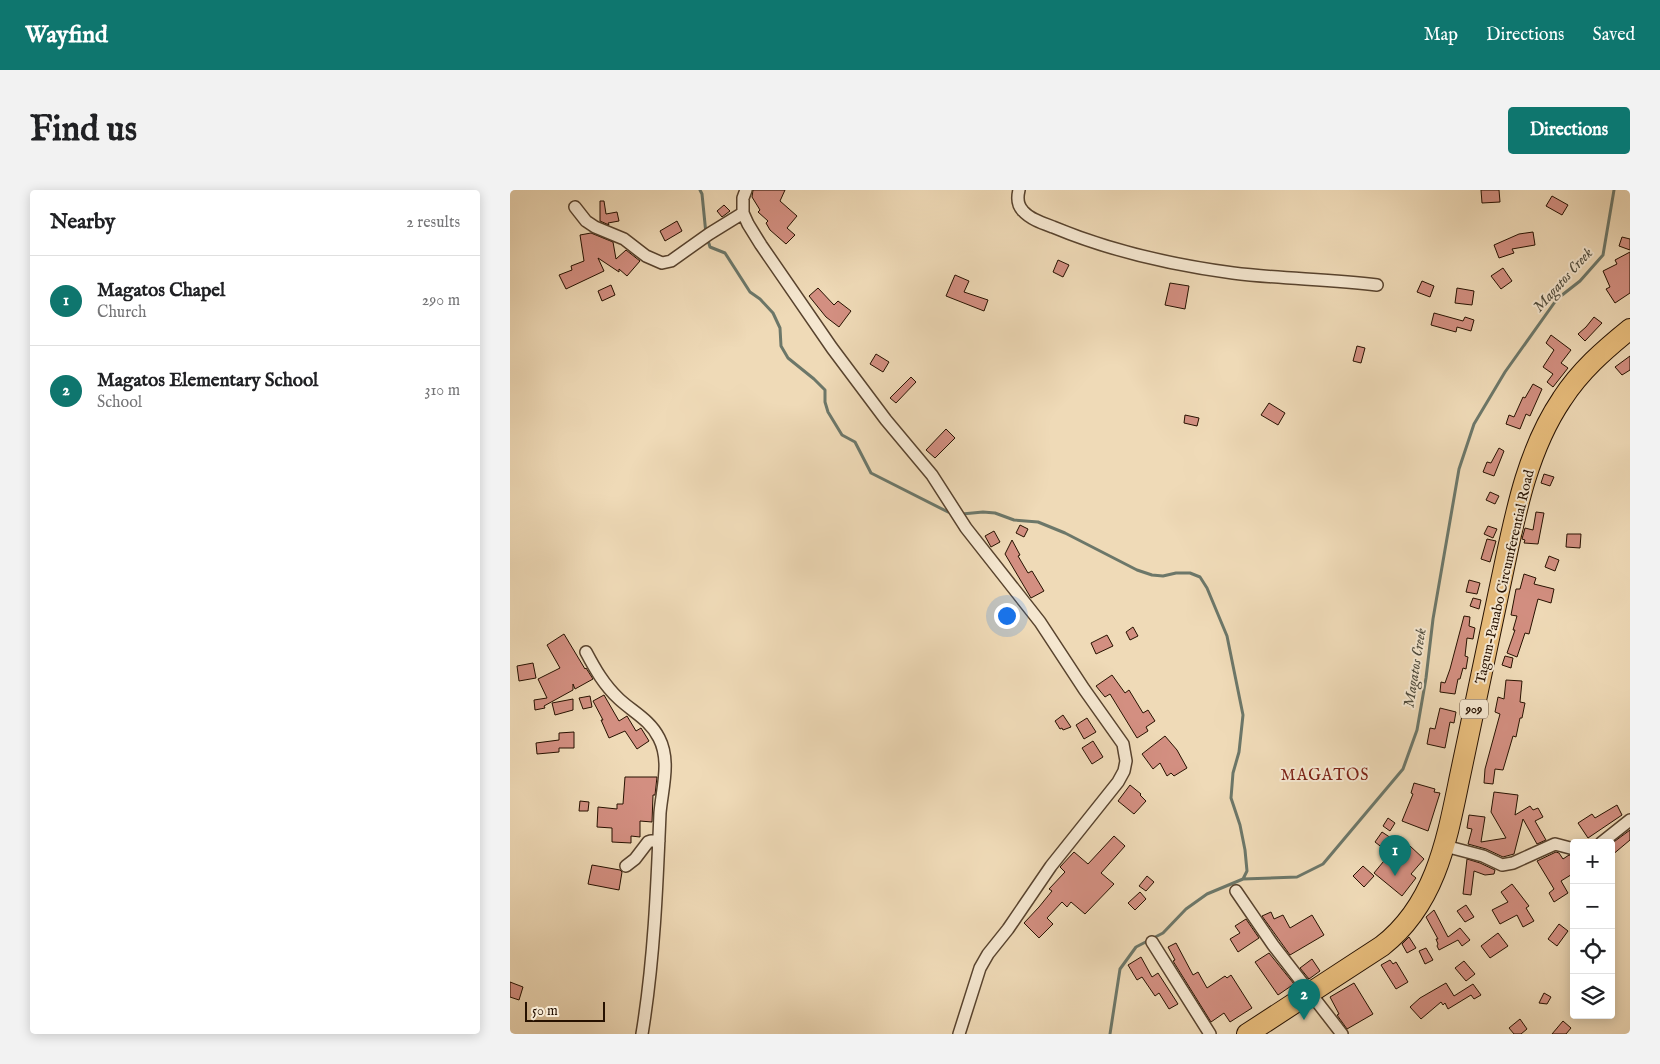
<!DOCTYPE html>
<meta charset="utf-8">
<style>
body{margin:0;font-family:"IM FELL English",serif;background:#f2f2f2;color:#202124}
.controls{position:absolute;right:15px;bottom:15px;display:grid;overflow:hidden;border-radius:5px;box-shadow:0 2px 12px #0003}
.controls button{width:45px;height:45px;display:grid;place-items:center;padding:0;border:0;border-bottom:1px solid #e0e0e0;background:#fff;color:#202124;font:25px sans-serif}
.scale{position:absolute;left:15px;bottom:12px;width:80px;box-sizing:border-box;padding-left:5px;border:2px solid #261100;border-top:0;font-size:14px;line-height:18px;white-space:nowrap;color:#261100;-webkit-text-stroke:4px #f5e7d0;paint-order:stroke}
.you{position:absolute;left:496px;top:425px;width:18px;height:18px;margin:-12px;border:4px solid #fff;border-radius:50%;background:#1a73e8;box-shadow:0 0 0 8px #1a73e833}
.badge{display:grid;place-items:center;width:32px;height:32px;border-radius:50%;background:#0f766e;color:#fff;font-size:16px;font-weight:700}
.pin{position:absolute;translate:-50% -41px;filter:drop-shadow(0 1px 2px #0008)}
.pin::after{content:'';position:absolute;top:26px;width:18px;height:15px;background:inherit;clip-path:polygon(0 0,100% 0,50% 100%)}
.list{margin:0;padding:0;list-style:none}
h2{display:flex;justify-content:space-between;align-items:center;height:65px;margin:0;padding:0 20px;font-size:21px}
h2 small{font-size:16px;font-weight:400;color:#757577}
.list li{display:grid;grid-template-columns:32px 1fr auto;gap:15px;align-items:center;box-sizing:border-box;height:90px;padding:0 20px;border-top:1px solid #e0e0e0}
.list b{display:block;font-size:19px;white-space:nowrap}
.list p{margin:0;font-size:16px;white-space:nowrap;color:#757577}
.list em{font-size:16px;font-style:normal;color:#757577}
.icon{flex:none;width:28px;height:28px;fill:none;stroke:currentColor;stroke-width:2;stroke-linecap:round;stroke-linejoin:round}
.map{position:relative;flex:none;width:1120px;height:844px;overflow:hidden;border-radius:5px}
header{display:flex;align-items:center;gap:30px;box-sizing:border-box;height:70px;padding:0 25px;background:#0f766e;color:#fff}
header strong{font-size:24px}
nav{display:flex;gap:28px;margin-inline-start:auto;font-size:18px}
.intro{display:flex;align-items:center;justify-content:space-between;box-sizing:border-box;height:120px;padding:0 30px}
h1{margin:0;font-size:35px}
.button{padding:12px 22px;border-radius:5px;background:#0f766e;color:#fff;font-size:18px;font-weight:700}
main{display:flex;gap:30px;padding:0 30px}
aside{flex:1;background:#fff;border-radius:5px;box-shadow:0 2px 12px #0003}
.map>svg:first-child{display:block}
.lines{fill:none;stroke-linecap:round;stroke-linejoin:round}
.stream{stroke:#6c7769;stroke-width:3}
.building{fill:#d38f81;stroke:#261100}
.minor-casing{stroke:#58432e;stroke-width:14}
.trunk-casing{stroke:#261100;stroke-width:22}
.minor{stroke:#f5e7d0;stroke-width:11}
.trunk{stroke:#e8bd7c;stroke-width:20}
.labels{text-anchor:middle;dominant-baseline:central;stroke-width:4;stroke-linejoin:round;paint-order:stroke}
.shield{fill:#f5e7d0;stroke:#64513e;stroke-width:1}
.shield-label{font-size:12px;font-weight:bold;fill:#261100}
.street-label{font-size:14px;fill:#261100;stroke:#f5e7d0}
.water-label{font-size:15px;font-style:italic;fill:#4f4c3d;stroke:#f5e7d0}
.quarter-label{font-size:16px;letter-spacing:1px;fill:#7a1f14;stroke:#f5e7d0}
</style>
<header>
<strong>Wayfind</strong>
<nav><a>Map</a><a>Directions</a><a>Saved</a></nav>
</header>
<div class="intro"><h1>Find us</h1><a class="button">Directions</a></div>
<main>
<aside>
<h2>Nearby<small>2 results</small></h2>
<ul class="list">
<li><span class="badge">1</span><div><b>Magatos Chapel</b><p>Church</p></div><em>290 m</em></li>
<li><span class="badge">2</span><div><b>Magatos Elementary School</b><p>School</p></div><em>310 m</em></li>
</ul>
</aside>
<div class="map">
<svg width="1120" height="844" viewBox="0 0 1120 844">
<rect width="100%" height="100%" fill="#efdab7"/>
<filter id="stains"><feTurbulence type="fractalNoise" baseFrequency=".004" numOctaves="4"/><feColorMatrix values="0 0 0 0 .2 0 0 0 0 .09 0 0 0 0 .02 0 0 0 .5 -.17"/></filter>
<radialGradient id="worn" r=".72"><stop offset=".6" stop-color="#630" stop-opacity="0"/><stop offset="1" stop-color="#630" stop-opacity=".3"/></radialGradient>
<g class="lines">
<!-- stream -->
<path class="stream" d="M190,0L192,4L196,44L200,57L215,63L240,102L250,109L263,123L270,138L271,156L278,168L304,189L315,200V212L318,222L332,245L345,252L361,283L438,322
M452,324L473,322L485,323L504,330L528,332L555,343L627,380L642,385L653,386L666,383H680L690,387L697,398L717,446L733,525L729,562L723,583L721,608L730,635L735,660L737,681L733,689
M600,844L610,779L626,757L653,743L676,719L697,704L733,689L787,687L813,674L893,579L907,540L916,488L923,429L949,279L964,234L995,182L1047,109L1070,91L1093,65L1104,0"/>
</g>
<!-- building -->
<path class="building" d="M243,0H275L270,11L287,26L277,38L285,45L276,54L260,40L256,33L258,31L248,22L250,20L242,7Z
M971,0H989L990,12L972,13Z
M1042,6L1058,15L1052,25L1036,16Z
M90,11H94L96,24L107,22L109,31L98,33L99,35L90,31Z
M214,15L220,21L212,27L207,21Z
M167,31L172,41L155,51L150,41Z
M1023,42L1025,55L1002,59L1004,63L989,68L984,55L1009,44Z
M81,43L103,52L106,69L116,60L130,71L117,86L109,79V82L88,68L94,81L56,99L49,85L62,80L61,76L74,71L70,45Z
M1112,47L1120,49V60L1109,56Z
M1120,62V103L1105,113L1096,99L1100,97L1093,81L1107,74L1105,70Z
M548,70L559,75L553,87L543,82Z
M993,78L1002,91L991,99L981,86Z
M445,85L459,91L454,102L478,110L474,121L436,106Z
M912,91L924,96L920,107L907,102Z
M660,93L679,96L675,119L655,115Z
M101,95L105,105L92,111L88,101Z
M308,98L324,115L328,111L341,121L329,137L316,127L299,106Z
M947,98L964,101L962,115L945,113Z
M924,123L953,131L955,127L964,130L961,141L947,137L946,142L921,135Z
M1084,127L1092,133L1075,151L1068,144L1076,137Z
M1041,145L1061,160L1051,173L1058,178L1043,197L1037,192L1043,184L1033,177L1044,160L1036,153Z
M847,156L855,158L851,173L843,171Z
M366,164L379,172L373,182L360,174Z
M1120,166V180L1112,185L1105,177Z
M401,187L406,192L386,213L380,208Z
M1023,194L1032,199L1020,226L1016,224L1010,239L996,234L999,225L1004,227L1013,207L1015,208Z
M759,213L775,223L768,235L751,225Z
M675,225L689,228L687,236L674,233Z
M436,239L445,248L425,268L416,260Z
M989,258L994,261L984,286L973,282L977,272L981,273Z
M1034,284L1044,287L1040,296L1031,293Z
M980,302L989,306L985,314L976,310Z
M1026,322L1034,323L1028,354L1014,353L1015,350L1012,349L1015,338L1023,340Z
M510,335L518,339L514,347L506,343Z
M978,336L987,339L983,348L974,344Z
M484,341L490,352L481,357L475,346Z
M1057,344H1071L1070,358L1056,357Z
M977,349L986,351L980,372L971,369Z
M502,350L510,365L508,366L518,383L522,381L534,401L521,408L495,364Z
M1039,366L1049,370L1045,381L1035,377Z
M1014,384L1026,388L1024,394L1044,399L1041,413L1028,409L1019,444L1015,443L1007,467L997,463L1005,440H1003L1007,426L1001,425L1006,399H1010Z
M959,390L970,393L967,404L956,402Z
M963,408L971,410L969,419L960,416Z
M954,426L960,427L959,436L965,438L963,449L957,448L955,466L958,467L956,479L953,478L950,489H948L945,504L930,502L931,492L935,493L940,479Z
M623,437L628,446L620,450L616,442Z
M54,444L75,479L76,478L83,489L65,499L63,494V500L34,516L35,518L25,520L24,510L37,508L28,489L50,478L37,455Z
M597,445L603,456L586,464L581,453Z
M995,466L1003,468L1001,478L992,475Z
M23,473L26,488L9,491L7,476Z
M602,485L615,503L619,500L633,523L638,520L645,531L636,537L638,541L627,548L600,504L595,507L586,496Z
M996,490L1012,491L1010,512L1015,513L1012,528H1010L1006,547L1003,546L993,580L985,579L983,594L974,593L975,579L990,524L985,522L988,507L994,509Z
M94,505L109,531L117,526L126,541L131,538L139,551L127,559L115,541L99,548L91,530H93L83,511Z
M80,506L82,517L73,519L69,508Z
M63,509V520L45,525L42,513Z
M930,518L946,522L944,533L940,532L935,558L917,554L920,538L925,539Z
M553,525L561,537L553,540L552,538L550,539L545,531Z
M577,528L586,542L574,549L566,535Z
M64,542V558H49V562L27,564L26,553L49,550V543Z
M655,546L667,560L677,578L664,586L661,583L657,586L650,573L643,579L632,564Z
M583,551L593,567L582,574L572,558Z
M115,587H147L145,605H143L142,632L130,631V647L121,646V653L102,652V638L87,637L88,617L107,619V614H113Z
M904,593L925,599L924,602L930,603L918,641L892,631L903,604L901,603Z
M620,595L631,604L630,605L636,611L624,624L608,611Z
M984,602L1008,605L1005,625L1020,616L1023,620L1028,618L1033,627L1025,631L1036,650L1027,654L1013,629L1004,664L993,667L976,659L958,654L962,639L957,638L959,625L975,627L971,652L996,648L981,622Z
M70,611L79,612L78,621H69Z
M1107,615L1112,625L1078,648L1068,633L1082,624L1085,628Z
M878,628L885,633L880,641L873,636Z
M1120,640V650L1101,666V654Z
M872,642L881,648L874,659L865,652Z
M604,646L615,656L591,683L604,694L575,724L561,712L557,717L552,712L537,728L543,734L529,748L514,733L529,717L542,701L539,699L555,682L550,677L564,662L578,674Z
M900,656L914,669L901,684L906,688L892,706L864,683L878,666L886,672Z
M1046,662L1049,663L1053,669L1059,665L1064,666V683L1051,691L1058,703L1044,712L1039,703L1044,699L1027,671Z
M957,669L970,673L985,680L984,684L975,685L964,681L961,705L953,704Z
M82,675L110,680L112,682L109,700L78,694Z
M853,676L864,686L854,697L843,686Z
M637,686L644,692L636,701L629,696Z
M1002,694L1019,716L1016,718L1024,731L1013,737L1007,725L990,734L982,720L998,712L991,702Z
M630,702L636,709L625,720L618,713Z
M956,715L964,727L955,732L947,721Z
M924,720L938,747L950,738L960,750L952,756L948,750L929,760L927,756L928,754L926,749H928L916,727Z
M761,722L764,729L773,725L780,738L802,725L814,745L780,765L752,726Z
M736,729L749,748L728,762L720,749L730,743L725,736Z
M1049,734L1058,741L1047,756L1038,749Z
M988,743L998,756L980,768L971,756Z
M899,747L906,758L897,763L892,754Z
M666,753L683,785L688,782L697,798L715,786L717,788L721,785L742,818L720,832L714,823L701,832L663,771L665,770L658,757Z
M916,758L923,770L915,774L909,761Z
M759,763L784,794L768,805L745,772Z
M631,767L642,787L648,783L668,814L659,819L649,803L645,806L632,787L627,790L618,775Z
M802,769L810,781L799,789L790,778Z
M880,770L883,774L886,772L898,792L886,799L871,775Z
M954,771L965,784L956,791L945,778Z
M0,792L13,797L9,810L0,807Z
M844,793L863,824L837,839L827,825L829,824L820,807Z
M936,793L944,806L963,794L971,805L964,809L961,805L938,819L935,813L933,815L931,812L911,829L900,817L910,808Z
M1034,803L1041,807L1037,814L1029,813Z
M1010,829L1017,839L1011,844H1004L999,838Z
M1053,831L1061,838L1056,844H1042Z"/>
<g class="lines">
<defs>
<path id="minor" d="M236,0L233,8V23L238,34L251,55L322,158L376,230L422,285L456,338L530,432L574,499L613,554L616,571L614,581L608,592L541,676L498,739L478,764L470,778L449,844
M509,0C507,8 507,15 513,21C520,29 532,33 543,37C598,60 663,75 723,83C770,89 819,89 867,95
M65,17L76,31L85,37L114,49L136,66L152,73L161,71L199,44L233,23
M76,462C85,479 94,495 109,509C123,522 140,530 149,548C161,571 152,599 150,623C147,697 144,771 132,844
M1091,653L1120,630
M935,656L973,666L992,675L1003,673L1045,654L1064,659
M116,676L125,669L138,652L141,651H149
M726,701L763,755L832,844
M642,752L700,844"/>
<path id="trunk" d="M737,844L872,756C926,714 937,649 950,586C963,524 976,463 989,401C1003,337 1014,265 1052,209C1070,181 1094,160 1120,139"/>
</defs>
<!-- minor casing -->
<use href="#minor" class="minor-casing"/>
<!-- trunk casing -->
<use href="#trunk" class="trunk-casing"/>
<!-- minor -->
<use href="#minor" class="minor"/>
<!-- trunk -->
<use href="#trunk" class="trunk"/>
</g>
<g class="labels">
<!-- shield labels -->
<rect class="shield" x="950" y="509.5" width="28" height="19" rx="4"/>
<g class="shield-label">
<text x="964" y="519">909</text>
</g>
<!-- street labels -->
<g class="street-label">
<text transform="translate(995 387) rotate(-77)">Tagum-Panabo Circumferential Road</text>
</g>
<!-- water labels -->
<g class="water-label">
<text transform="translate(1053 90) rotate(-48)">Magatos Creek</text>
<text transform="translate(905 478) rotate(-81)">Magatos Creek</text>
</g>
<!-- quarter labels -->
<g class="quarter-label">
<text x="815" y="586">MAGATOS</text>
</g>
</g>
<rect width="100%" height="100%" filter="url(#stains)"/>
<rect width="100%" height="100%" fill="url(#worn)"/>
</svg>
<div class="controls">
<button>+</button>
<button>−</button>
<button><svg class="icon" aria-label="locate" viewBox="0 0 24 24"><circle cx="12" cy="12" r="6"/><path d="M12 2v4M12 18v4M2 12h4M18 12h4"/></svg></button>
<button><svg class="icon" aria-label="layers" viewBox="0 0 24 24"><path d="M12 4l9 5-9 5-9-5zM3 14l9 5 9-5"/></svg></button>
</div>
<div class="scale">50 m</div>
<div class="you"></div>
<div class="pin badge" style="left:885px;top:686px">1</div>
<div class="pin badge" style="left:794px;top:830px">2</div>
</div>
</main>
